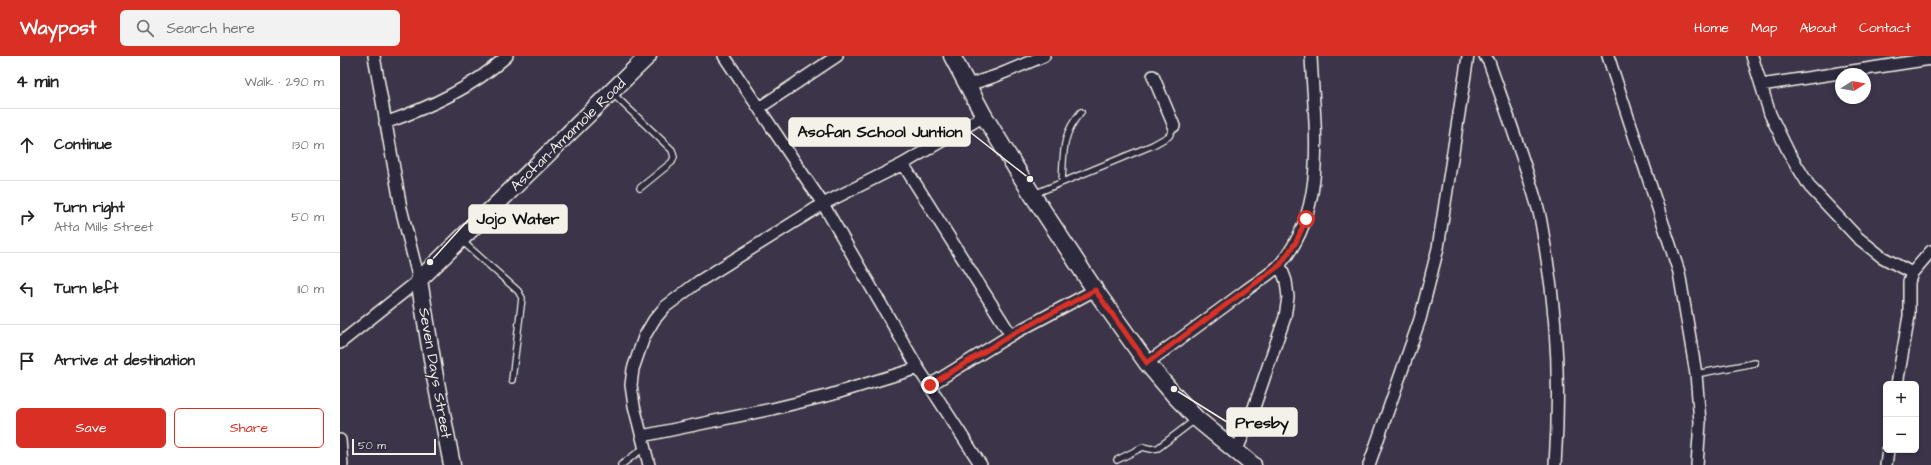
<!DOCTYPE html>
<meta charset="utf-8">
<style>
body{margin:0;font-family:"Architects Daughter",sans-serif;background:#f2f2f2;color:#222}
.controls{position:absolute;right:12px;bottom:12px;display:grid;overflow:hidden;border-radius:6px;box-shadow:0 2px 6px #0003}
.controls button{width:36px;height:36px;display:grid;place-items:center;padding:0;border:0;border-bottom:1px solid #e0e0e0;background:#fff;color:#222;font:20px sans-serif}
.compass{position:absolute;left:1495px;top:12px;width:36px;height:36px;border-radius:50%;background:#fff;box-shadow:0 2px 6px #0003;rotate:79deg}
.scale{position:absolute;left:12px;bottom:10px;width:84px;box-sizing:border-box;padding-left:4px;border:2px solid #f4f1e8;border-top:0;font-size:11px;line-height:14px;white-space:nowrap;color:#f4f1e8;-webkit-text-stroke:3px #2f2a3d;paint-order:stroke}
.stop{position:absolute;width:12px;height:12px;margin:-9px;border:3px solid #d93025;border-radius:50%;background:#fff}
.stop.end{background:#d93025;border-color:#fff;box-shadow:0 1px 4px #0008}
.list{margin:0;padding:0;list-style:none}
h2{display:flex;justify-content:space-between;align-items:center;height:52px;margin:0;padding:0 16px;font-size:17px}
h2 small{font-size:13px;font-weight:400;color:#767676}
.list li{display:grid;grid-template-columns:26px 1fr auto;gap:12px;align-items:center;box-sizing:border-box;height:72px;padding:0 16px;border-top:1px solid #e0e0e0}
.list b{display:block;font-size:15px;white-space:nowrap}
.list p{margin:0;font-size:13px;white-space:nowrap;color:#767676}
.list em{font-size:13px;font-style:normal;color:#767676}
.actions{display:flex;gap:8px;padding:12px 16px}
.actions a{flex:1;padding:9px 0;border:1px solid #d93025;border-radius:6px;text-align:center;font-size:14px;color:#d93025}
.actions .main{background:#d93025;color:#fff}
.icon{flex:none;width:22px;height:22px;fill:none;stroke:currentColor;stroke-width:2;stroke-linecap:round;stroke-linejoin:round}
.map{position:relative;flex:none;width:1591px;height:409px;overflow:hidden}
header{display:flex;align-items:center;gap:24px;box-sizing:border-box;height:56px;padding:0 20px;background:#d93025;color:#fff}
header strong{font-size:19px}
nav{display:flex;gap:22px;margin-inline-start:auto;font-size:14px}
.search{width:280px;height:36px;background:#f2f2f2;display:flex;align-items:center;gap:10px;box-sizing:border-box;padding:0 14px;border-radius:6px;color:#767676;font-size:15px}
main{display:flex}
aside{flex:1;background:#fff}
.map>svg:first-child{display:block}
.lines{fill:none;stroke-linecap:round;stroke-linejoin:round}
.lane-casing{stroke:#f4f1e8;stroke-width:8}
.street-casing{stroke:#f4f1e8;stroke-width:14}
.secondary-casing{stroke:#f4f1e8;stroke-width:19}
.lane{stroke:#2f2a3d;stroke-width:5.5}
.street{stroke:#2f2a3d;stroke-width:11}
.secondary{stroke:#2f2a3d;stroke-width:16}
.route{stroke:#d93025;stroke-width:5}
.labels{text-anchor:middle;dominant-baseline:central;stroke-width:3;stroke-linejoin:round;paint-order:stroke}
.street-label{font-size:15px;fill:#f4f1e8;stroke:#2f2a3d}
.leader{fill:none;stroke:#f4f1e8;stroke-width:1.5}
.callout-dot{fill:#f4f1e8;stroke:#2f2a3d;stroke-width:1.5}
.callout{fill:#f4f1e8;stroke:#f4f1e8;stroke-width:1.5}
.callout-label{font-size:16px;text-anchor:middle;font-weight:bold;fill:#111}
</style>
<header>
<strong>Waypost</strong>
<div class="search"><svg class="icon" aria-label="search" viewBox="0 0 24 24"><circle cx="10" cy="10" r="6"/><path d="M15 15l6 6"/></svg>Search here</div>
<nav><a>Home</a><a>Map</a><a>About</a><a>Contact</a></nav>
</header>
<main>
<aside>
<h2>4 min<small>Walk · 290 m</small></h2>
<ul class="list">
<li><svg class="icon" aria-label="ahead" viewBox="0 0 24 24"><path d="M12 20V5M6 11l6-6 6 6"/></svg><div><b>Continue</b></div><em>130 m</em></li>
<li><svg class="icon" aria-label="right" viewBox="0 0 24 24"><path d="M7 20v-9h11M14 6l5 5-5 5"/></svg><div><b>Turn right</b><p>Atta Mills Street</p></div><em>50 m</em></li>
<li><svg class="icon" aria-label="left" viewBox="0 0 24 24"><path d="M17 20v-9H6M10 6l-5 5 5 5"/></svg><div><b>Turn left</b></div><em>110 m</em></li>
<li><svg class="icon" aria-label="arrive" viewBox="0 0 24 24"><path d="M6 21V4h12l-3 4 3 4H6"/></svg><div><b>Arrive at destination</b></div></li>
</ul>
<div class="actions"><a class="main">Save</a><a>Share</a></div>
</aside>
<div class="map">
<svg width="1591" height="409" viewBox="0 0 1591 409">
<rect width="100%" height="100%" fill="#3c3449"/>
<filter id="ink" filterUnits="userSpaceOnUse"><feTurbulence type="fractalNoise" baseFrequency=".025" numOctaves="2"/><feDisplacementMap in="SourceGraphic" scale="8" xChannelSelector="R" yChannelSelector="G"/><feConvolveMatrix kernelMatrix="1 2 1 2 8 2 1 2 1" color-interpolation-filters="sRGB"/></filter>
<g filter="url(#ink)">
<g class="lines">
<defs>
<path id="lane" d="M273,38L332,94L334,101L332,106L300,132
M722,125C724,97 721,79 741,56
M694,138L813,89L829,80L834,70
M122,185L178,235L182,242L172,324
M1356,318L1415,307
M777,404L803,391L811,393L818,392L856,363
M281,409L305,391"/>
<path id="street" d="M384,0L483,148L578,312L641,409
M1145,0L1149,6C1166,55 1185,105 1199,156C1202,169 1204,184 1206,197C1218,268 1220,338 1215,409
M1268,0L1339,216L1356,318L1360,366L1357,409
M1412,0L1430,58L1449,97L1470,131L1517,181L1542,201L1572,217
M813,20L834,70
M628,29L656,20L704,0
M1421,29L1591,3
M419,52L497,0
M45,67C90,51 132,32 167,0
M563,108L671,279
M0,287L79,224L61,152L34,0
M807,307C840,283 873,259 905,235C916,226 932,218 941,207C989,151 974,68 971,0
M1557,328L1569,260V226L1572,217L1591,195
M590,329L671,279L755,234
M302,380L432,353L490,339L578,312
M0,384L2,409
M896,396L910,363L945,261L948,241L946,225L940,209
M309,409L294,350L291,329L293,313L304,281L314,264L325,251L358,226L483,148L563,108L644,60
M1029,409L1080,263L1098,192L1128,0
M1546,409L1548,394"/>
<g id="secondary">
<path d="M612,0L644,60L690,135L755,234L807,307L835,340L857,363L913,409"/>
<path id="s1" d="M112,409L95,321L79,224L308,0"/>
</g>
</defs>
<!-- lane casing -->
<use href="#lane" class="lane-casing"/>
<!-- street casing -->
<use href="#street" class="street-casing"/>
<!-- secondary casing -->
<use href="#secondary" class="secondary-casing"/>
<!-- lane -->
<use href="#lane" class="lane"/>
<!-- street -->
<use href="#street" class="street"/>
<!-- secondary -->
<use href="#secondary" class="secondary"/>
</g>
</g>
<g class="lines" filter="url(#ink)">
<!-- route -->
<path class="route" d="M590,329L671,279L755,234L807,307L940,209L956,186L966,163"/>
</g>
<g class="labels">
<!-- street labels -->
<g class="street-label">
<text stroke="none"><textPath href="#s1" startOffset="396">Asofan-Amamole Road</textPath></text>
<text transform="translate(95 317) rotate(80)">Seven Days Street</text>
</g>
</g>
<!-- callouts -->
<path class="leader" d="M690 123L630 76M90 206L129 163M834 333L887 366"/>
<g class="callout-dot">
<circle cx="690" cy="123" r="4"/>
<circle cx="90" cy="206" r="4"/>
<circle cx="834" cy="333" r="4"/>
</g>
<g class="callout">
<rect x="449" y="62" width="181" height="28" rx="4"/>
<rect x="129" y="149" width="98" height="28" rx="4"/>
<rect x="887" y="352" width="70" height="28" rx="4"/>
</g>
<g class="callout-label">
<text x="540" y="81">Asofan School Juntion</text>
<text x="178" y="168">Jojo Water</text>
<text x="922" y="372">Presby</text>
</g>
</svg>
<div class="controls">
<button>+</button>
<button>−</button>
</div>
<svg class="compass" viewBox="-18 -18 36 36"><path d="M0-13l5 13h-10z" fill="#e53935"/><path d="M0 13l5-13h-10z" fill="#767676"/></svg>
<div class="scale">50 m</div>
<div class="stop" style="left:966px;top:163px"></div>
<div class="stop end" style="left:590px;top:329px"></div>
</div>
</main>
